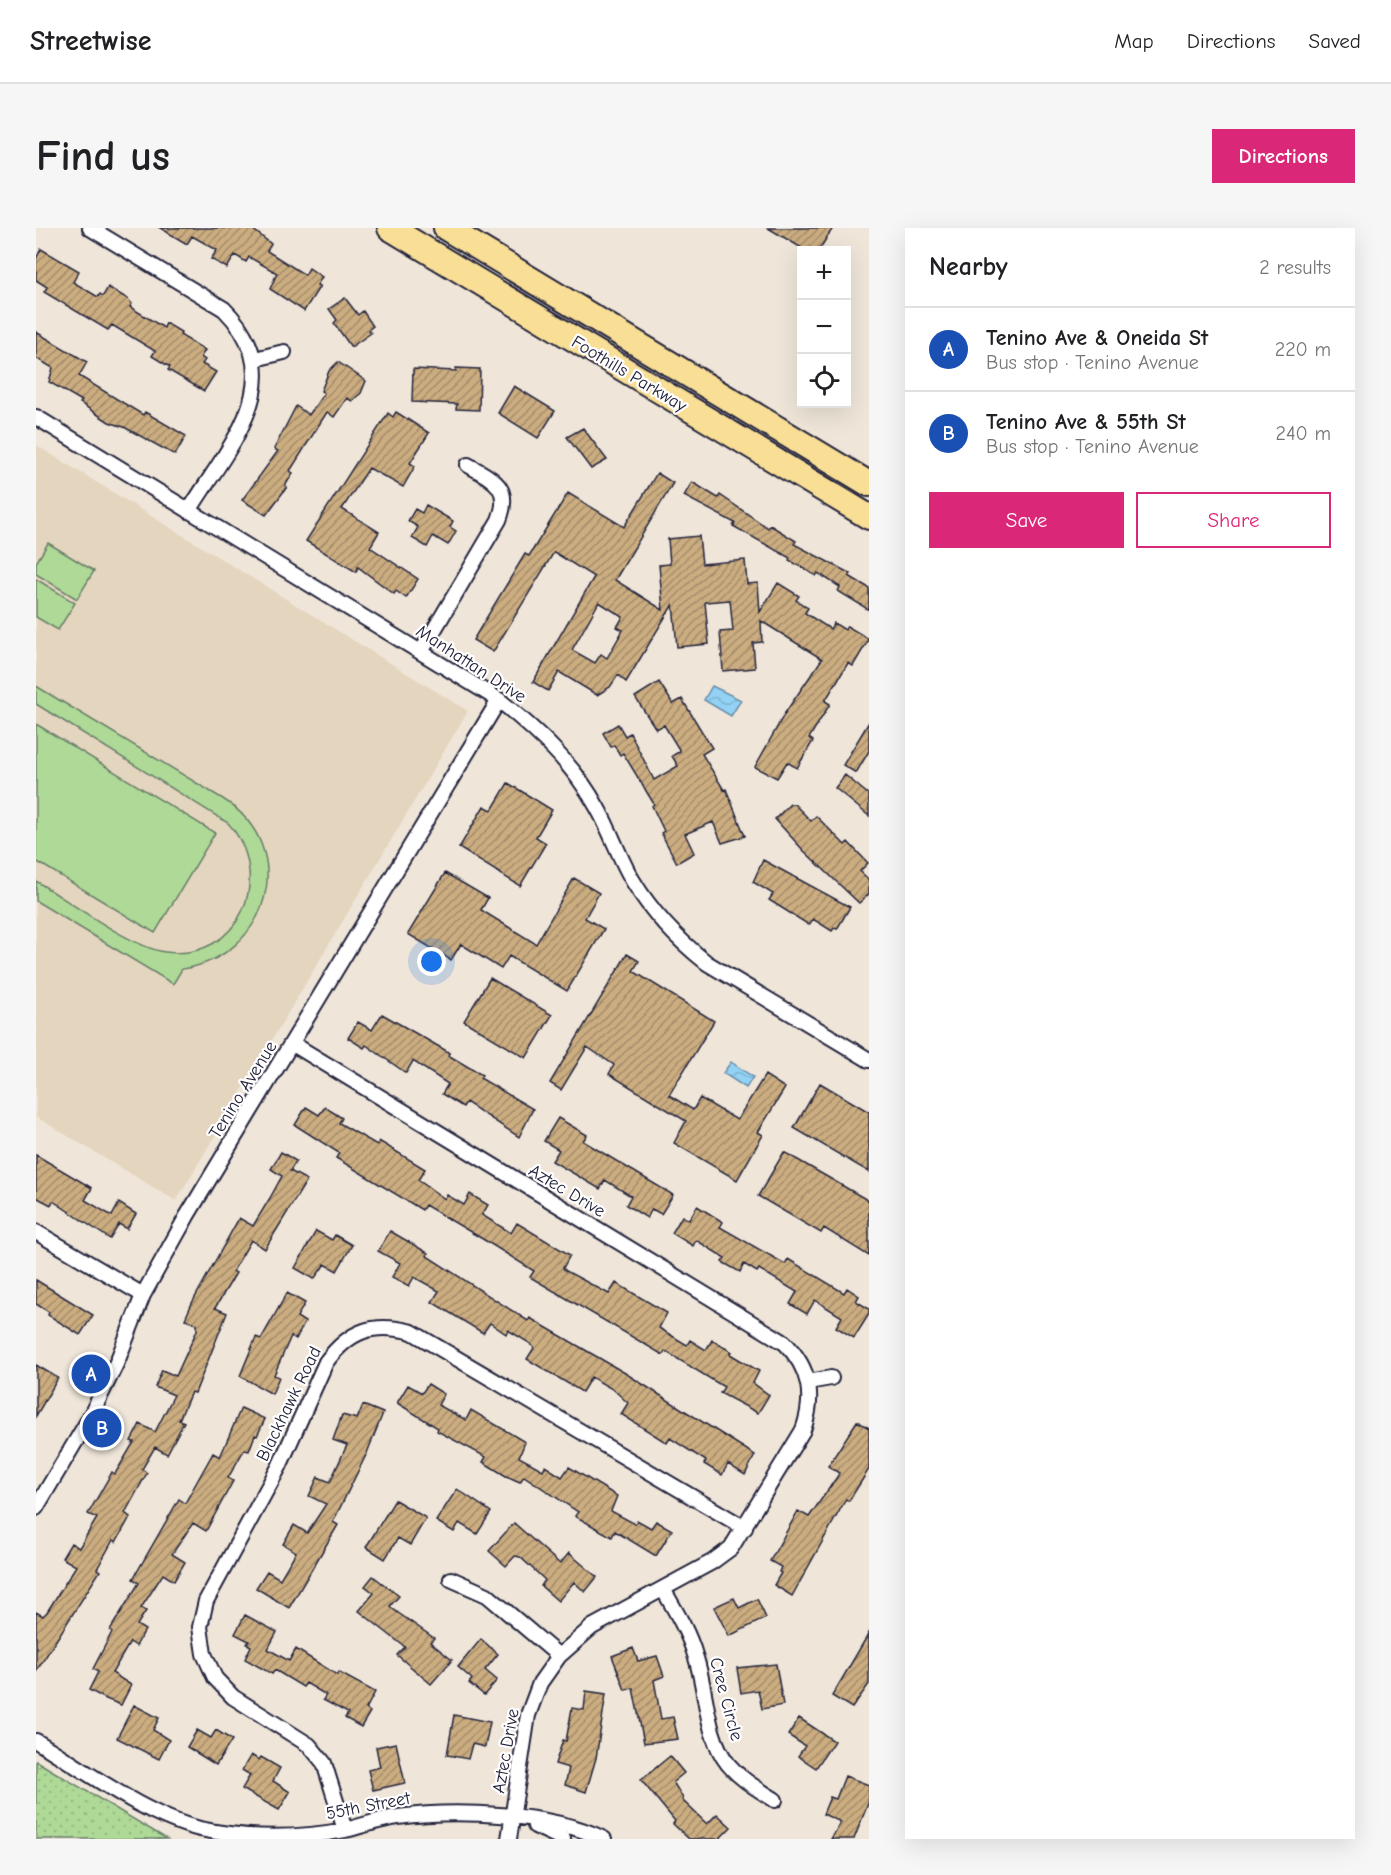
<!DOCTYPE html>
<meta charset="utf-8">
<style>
body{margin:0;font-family:"Comic Neue",sans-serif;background:#f6f6f6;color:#202124}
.controls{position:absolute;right:18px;top:18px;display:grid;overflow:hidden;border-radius:0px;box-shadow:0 6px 24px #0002}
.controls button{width:54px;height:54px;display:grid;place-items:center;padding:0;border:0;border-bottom:2px solid #e0e0e0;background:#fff;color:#202124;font:30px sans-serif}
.you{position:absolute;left:396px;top:734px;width:21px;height:21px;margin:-15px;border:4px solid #fff;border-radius:50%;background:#1a73e8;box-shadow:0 0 0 9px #1a73e833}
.badge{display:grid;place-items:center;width:39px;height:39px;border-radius:50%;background:#db2777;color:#fff;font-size:20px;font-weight:700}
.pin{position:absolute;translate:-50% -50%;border:3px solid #fff;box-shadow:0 2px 6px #0006}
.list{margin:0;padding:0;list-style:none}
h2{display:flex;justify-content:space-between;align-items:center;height:78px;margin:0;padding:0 24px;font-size:26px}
h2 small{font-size:20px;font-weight:400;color:#757577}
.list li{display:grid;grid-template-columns:39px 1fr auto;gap:18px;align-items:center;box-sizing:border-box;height:84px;padding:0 24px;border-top:2px solid #e0e0e0}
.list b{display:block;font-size:22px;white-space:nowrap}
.list p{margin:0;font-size:20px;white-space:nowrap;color:#757577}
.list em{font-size:20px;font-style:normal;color:#757577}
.actions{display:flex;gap:12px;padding:18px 24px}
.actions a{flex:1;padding:14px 0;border:2px solid #db2777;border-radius:0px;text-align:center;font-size:21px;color:#db2777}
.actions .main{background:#db2777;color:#fff}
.icon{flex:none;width:33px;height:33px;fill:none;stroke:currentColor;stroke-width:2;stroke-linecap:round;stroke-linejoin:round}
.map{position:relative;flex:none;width:833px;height:1611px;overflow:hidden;border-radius:0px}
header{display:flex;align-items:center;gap:36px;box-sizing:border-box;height:84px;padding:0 30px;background:#fff;border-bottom:2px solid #e0e0e0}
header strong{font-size:28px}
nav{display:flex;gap:33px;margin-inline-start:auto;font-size:21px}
.intro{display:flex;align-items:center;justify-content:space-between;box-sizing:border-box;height:144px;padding:0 36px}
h1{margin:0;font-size:42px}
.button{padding:15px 27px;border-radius:0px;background:#db2777;color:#fff;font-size:21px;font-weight:700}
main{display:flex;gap:36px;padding:0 36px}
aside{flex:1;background:#fff;border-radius:0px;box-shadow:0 6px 24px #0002}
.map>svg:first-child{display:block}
.built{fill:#e4d5be}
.grass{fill:url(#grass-dots);stroke:#687e69;stroke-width:1.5}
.pitch{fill:#aed997;stroke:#687e69;stroke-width:1.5}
.water{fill:url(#water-waves);stroke:#668caa;stroke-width:1.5}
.building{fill:url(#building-hatch);stroke:#22223b;stroke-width:1.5;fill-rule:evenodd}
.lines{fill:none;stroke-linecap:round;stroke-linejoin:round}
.street-casing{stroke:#22223b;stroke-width:18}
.highway-casing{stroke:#22223b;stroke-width:28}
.street{stroke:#fff;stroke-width:14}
.highway{stroke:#f9df96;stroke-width:24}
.labels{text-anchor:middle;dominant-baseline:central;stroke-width:4.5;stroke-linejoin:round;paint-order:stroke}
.street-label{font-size:18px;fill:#22223b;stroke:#fff}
</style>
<header>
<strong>Streetwise</strong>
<nav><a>Map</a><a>Directions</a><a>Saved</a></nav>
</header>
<div class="intro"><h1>Find us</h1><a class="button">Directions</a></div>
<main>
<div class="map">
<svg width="833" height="1611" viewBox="0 0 833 1611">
<defs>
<pattern id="grass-dots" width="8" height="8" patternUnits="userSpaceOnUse" patternTransform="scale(1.5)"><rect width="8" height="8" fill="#aed997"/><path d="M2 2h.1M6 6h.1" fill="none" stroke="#95ba83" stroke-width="1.8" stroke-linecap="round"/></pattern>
<pattern id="water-waves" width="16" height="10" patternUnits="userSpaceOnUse" patternTransform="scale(1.5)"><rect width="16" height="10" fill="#93d2f4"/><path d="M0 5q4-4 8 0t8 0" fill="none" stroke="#7eb4d2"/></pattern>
<pattern id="building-hatch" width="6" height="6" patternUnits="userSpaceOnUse" patternTransform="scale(1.5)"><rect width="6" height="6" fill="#cbad80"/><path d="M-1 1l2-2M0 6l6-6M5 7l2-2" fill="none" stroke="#a48c6a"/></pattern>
</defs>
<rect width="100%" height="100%" fill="#efe6d9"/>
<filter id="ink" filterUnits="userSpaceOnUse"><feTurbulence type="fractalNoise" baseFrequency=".0167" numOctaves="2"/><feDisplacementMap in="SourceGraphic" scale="12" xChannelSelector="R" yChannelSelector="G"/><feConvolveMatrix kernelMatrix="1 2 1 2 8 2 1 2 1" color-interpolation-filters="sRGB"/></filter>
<g filter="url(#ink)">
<!-- built -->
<path class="built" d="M0,217L432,483L140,973L0,889Z"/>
<!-- grass -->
<path class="grass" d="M0,1533L131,1611H0Z"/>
<!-- pitch -->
<path class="pitch" d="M12,315L58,343L41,371L0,346V335Z
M0,351L39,375L22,402L0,389Z
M0,458L187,571C264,620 234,728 146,741L137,756L0,673V653C31,672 96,720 129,724C204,734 239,648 192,595L0,476Z
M0,496L179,605L119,705L0,633Z"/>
<!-- water -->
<path class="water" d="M676,458L705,472L695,488L668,472Z
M695,834L717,849L710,860L687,845Z"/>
<!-- building -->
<path class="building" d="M124,0H215L235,16L231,23L269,47L273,40L286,49L281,57L284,58L268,83L234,61L241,45L213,29L210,34L199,27L191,40L175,31L181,22L156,8L151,16Z
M732,0H797L783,22H769Z
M5,21L43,43L37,54L62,69L64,66L67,68L72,59L92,71L96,76L94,79L128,100L130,95L145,104L144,107L169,122L165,129L169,132L166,136L180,144L168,163L132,142L134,139L116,128L119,123L76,97L72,102L8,64L11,59L0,52V31Z
M309,70L322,87L327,83L337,98L332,102L335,105L315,119L298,95L301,92L293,81Z
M0,104L51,134L43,148L107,187L109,184L150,208L139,227L88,199L73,194L44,175L46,173L13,154L17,140L0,130Z
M302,134L330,153L325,165L316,173L311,170L298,189L291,184L254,243L257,245L249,258L251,259L230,287L206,272L242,223L238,221L260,178L273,187L288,165L285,163L293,143Z
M420,140L444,141L443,182L420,181L421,176L376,174L377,141L420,143Z
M478,158L519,183L502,210L462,185Z
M360,184L393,205L374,235L379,238L367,259L333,240L306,281L343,304L334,319L382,351L370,370L360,363L358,366L322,339L320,344L270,313L352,185L357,189Z
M547,200L571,232L555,241L531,209Z
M621,245L637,255L579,352L627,382L623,337L634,336L632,311L663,308L666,336L709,332L711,356L722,355L724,384L742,355L763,368L760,372L772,380L769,385L794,401L798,395L809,402L811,398L833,411L817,438L812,435L789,473L794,476L773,510L777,513L761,540L751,534L741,550L719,539L749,485L786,431L725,393L726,414L717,415L719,440L687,443L684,404L697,403L694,372L669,374L673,416L641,419L637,376L590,454L582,447L574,459L561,467L523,444L512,463L497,454L558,349L518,324L457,424L437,412L489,326L493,328L532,265L588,299ZM563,374L587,389L581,399L587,402L571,430L565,426L559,435L536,422Z
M656,254L682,270L684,267L732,300L734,297L760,313L758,316L815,346L813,348L833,360V382L802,363L804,359L782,345L780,348L753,332L754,330L697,298L699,295L648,268Z
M390,277L417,293L414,299L420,303L412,317L397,308L391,319L376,310L382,299L372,293L379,281L386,285Z
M623,454L637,476L646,471L676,520L666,526L688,562L690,561L709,608L686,615L677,594L649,606L658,625L641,635L625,605L628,603L616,578L618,576L587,525L584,527L578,517L575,519L567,505L582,496L589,508L594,505L618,552L642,538L636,528L644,523L628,497L620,501L599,469Z
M833,494V523L820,545L807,537Z
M809,547L833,567V588L799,560Z
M472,555L516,582L500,609L510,615L484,658L423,620L448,578L456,582Z
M754,576H758L775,593L780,588L809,617L812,614L832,635L824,643L833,652V666L823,675L767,622L739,591Z
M727,632L814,679L801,701L798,700L796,703L777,691L773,697L733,672L737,666L717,654Z
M409,645L452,670L445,682L500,716L538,650L563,665L549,690L568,701L531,763L473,728L465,741L425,716L415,732L372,706Z
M591,726L603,733L597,743L678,793L633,867L657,882L664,870L701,892L729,847L749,860L722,904L727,907L701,952L638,915L650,893L573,846L578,837L551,819L525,862L514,855Z
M454,750L516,787L490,830L428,793Z
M346,786L414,825L412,827L446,847L444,850L497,881L483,909L430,874L427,879L406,866L412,856L377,833L370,845L330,817L328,820L312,810L322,794L336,802Z
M784,855L833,884V944L758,900Z
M270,879L283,887L289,879L306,890L303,895L341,917L343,913L389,941L382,952L409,971L411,967L428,977L434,966L452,977L446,987L475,1005L481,995L534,1027L527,1040L530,1043L573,1066L580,1055L631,1085L623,1100L651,1117L654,1112L670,1122L676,1112L696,1124L694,1126L723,1143L717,1155L733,1167L722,1185L684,1165L688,1159L629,1123L627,1127L494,1049L498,1043L450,1013L389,977L386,982L300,930L303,925L259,897Z
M522,890L551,907L547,913L637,967L625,986L616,981L611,990L590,977L595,968L569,952L564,961L516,933L523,922L508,913Z
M245,924L260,933L254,943L271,952L229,1021L215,1012L197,1043L200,1045L179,1080L191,1085L159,1165L155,1164L143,1192L148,1194L131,1226L119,1219L106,1241L111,1245L89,1285L94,1289L80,1314L77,1312L61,1341L64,1343L0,1444V1384L7,1388L11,1384L40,1338L26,1330L35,1315L43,1320L61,1290L52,1286L76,1244L79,1246L98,1214L95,1213L104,1196L119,1204L138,1167L119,1159L126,1142L140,1148L161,1102V1096L149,1091L156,1075L203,990L217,998L234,970L246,948L235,941Z
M748,924L833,973V1028L788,1000L785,1005L722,968Z
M0,927L56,960L49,972L76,988L83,975L100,986L91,1001L83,996L74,1011L17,973L15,977L0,969Z
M661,978L687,994L684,999L749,1036L752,1031L808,1065L811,1060L823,1068L820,1073L833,1081V1086L818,1110L800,1099L806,1089L779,1072L771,1086L754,1076L761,1064L723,1041L721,1044L708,1036L704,1044L686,1034L689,1030L660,1012L657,1018L636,1005L646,988L653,992Z
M280,1003L296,1012L299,1007L316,1017L301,1043L289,1036L278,1051L259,1040Z
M354,1003L392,1025L391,1028L492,1093L494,1090L589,1145L719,1227L709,1247L692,1236L686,1247L668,1236L670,1233L634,1210L631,1215L585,1186L592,1175L578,1162L555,1149L546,1164L491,1131L498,1120L495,1116L472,1102L470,1106L454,1095L447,1105L396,1074L403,1063L378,1049L373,1058L356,1049L364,1035L342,1023Z
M0,1052L57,1087L44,1107L12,1087L13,1084L0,1076Z
M251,1065L269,1075L261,1089L269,1094L260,1111L255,1108L238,1147L243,1149L236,1166L204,1148L220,1109L225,1111Z
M0,1137L22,1150L0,1188Z
M392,1156L408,1166L402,1177L430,1192L435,1182L489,1214L483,1229L507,1242L509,1238L526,1249L533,1239L581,1268L575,1283L599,1296L601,1292L615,1300L620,1293L636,1302L620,1328L579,1303L576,1309L539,1288L542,1284L488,1248L484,1254L470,1248L447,1234L450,1229L401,1203L402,1200L361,1175L372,1157L386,1165Z
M327,1177L347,1185L331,1225L297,1294L302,1297L253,1380L220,1360L231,1343L244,1351L260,1324L247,1316L258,1297L271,1305L290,1276L273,1268L282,1249L294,1254L311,1217L297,1212L306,1187L321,1191Z
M205,1180L229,1191L221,1208L219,1207L213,1223L208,1222L192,1250L197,1253L170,1303L157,1295L136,1326L149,1334L138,1353L127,1346L105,1380L110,1383L101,1397L109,1402L100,1418L94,1414L76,1445L95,1457L85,1477L70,1471L53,1462L62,1444L57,1441L76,1404L74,1402L103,1355L97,1351L143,1271L149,1275L177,1225L184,1229Z
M821,1193L833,1200V1241L813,1273L810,1271L756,1368L738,1357L745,1345L743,1344L745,1339L734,1333L762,1283L773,1289L801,1249L803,1245L792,1238Z
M421,1261L455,1284L441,1306L423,1295L418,1304L400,1293Z
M359,1272L390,1290L374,1317L362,1310L349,1331L330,1319Z
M478,1295L524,1336L533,1325L561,1349L549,1364L538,1354L522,1373L505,1358L509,1352L484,1329L479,1328L470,1338L453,1323Z
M337,1348L363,1368L354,1378L358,1382L398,1410L394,1414L416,1432L395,1456L361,1427L369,1419L323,1383L338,1365L329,1358Z
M698,1370L703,1380L721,1371L730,1390L693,1408L678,1379Z
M209,1387L241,1404L232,1421L253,1433L260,1421L301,1447L302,1444L339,1464L330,1481L334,1484L325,1499L309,1490L312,1485L287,1472L290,1467L270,1455L267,1459L239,1442L236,1446L209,1431L215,1418L211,1416L213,1413L199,1406Z
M833,1405V1456L816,1480L796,1468Z
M445,1411L462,1426L449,1442L461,1452L448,1467L433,1455L436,1451L422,1439Z
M597,1420L602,1433L621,1428L628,1448L618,1452L625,1491L637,1489L642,1511L608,1515L597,1460L589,1462L576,1428Z
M740,1436L747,1477L726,1481L722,1462L705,1465L701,1440Z
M550,1463L570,1466L560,1530L550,1564L529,1557L533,1540L519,1536L527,1512L530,1513L536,1480L548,1482Z
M98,1477L123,1490L117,1502L133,1512L123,1531L81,1510Z
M418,1487L454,1494L449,1519L436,1516L432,1531L411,1527Z
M763,1490L798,1513L780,1540L762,1528L769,1518L752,1507Z
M161,1502L175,1510L180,1502L196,1512L180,1537L151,1519Z
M360,1515L369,1555L337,1562L332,1542L344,1539L340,1519Z
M215,1527L223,1532L225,1529L244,1540L237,1553L254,1564L243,1582L206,1561L214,1547L206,1542Z
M634,1528L648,1545L637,1554L647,1570L646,1572L671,1596L681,1586L695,1599L683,1611H653L637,1596L639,1593L605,1552Z
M809,1548L833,1557V1573L818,1611H795L805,1594L787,1586L794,1569L800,1571Z"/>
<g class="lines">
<defs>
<path id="street" d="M54,0L188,81C258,151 193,217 153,283
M219,131L248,124
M0,189L463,472C501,503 537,535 561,579C575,603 583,630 597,653C616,685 642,712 671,735L833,832
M385,424L463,292C476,259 458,252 432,237
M257,816L749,1115C774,1141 779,1168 767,1202L695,1320L676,1334L556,1399L523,1428L504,1455L492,1487L473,1611
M0,1004L107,1067
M772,1154L795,1150
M0,1280L53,1191L81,1134L107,1067L151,988L463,472
M415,1351L451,1367L523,1428
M627,1361C639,1382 652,1403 659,1427C671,1461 669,1507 692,1536C705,1552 722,1561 739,1572
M0,1513C49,1542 108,1587 164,1601C211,1611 262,1611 309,1602C327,1598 344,1591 362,1589C420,1581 515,1585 568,1611
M499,1598L527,1611
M309,1602L288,1535L273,1517L197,1469L179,1450L168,1426L164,1399L170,1373L243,1239L290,1134C314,1102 337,1094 376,1104L709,1300"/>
<path id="highway" d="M354,0L833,289
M410,0L833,256"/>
</defs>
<!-- street casing -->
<use href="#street" class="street-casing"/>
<!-- highway casing -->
<use href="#highway" class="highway-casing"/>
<!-- street -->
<use href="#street" class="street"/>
<!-- highway -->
<use href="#highway" class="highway"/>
</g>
</g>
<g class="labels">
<!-- street labels -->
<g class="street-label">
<text transform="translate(593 146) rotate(31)">Foothills Parkway</text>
<text transform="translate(435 436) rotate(33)">Manhattan Drive</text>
<text transform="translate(207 862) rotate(-58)">Tenino Avenue</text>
<text transform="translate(531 963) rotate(31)">Aztec Drive</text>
<text transform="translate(253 1176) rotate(-64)">Blackhawk Road</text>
<text transform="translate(690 1471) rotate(75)">Cree Circle</text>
<text transform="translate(470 1523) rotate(-80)">Aztec Drive</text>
<text transform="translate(332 1578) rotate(-11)">55th Street</text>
</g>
</g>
</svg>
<div class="controls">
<button>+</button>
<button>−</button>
<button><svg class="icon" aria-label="locate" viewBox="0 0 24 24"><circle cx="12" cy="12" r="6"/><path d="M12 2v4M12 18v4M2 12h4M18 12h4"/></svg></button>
</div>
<div class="you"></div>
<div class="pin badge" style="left:55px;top:1146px;background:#1a4fb4">A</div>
<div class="pin badge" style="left:66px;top:1200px;background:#1a4fb4">B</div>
</div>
<aside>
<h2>Nearby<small>2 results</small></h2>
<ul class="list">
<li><span class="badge" style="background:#1a4fb4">A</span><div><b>Tenino Ave &amp; Oneida St</b><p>Bus stop · Tenino Avenue</p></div><em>220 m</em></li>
<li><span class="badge" style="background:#1a4fb4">B</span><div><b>Tenino Ave &amp; 55th St</b><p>Bus stop · Tenino Avenue</p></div><em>240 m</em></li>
</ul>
<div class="actions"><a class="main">Save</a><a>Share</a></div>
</aside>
</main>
